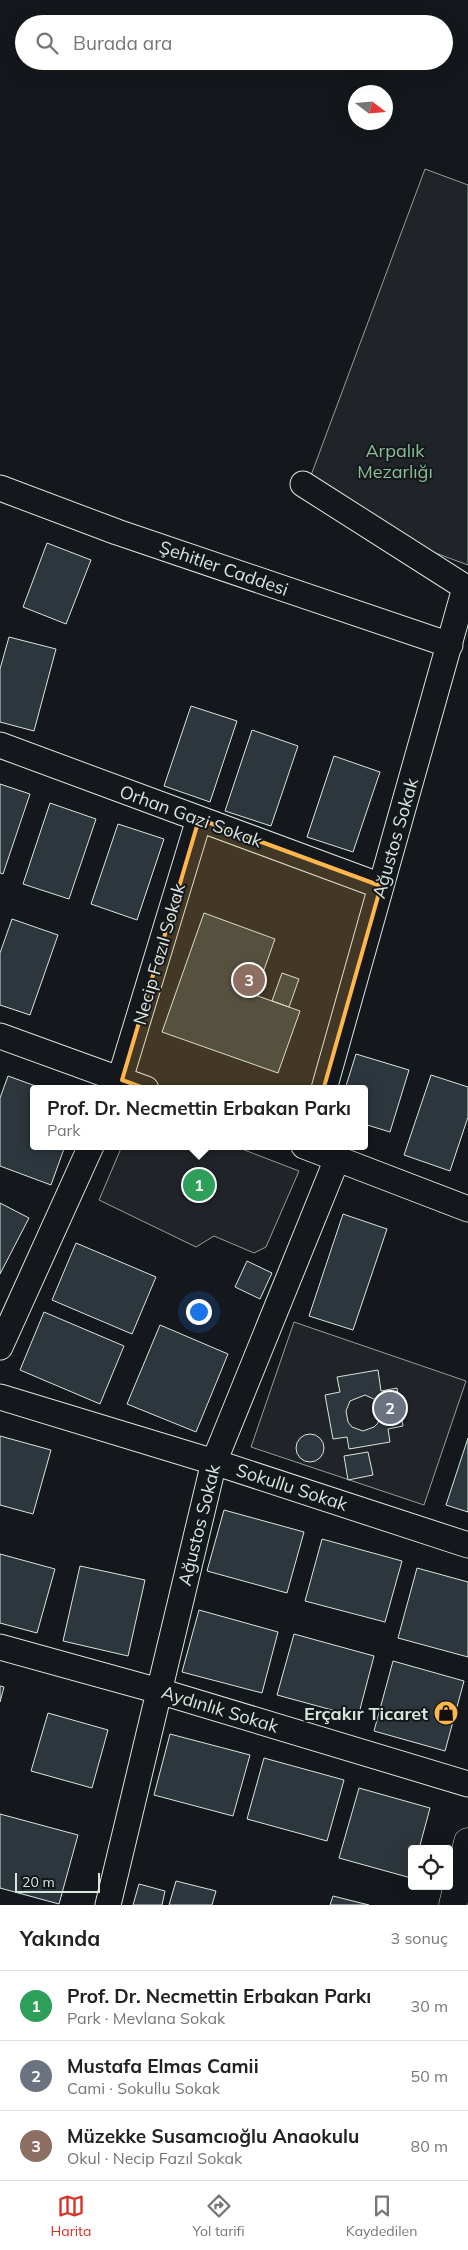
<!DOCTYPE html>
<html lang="tr">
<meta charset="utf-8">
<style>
body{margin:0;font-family:Mulish,sans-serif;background:#f2f2f2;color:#222}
.controls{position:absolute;right:15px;bottom:15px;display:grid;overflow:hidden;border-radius:5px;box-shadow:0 5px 20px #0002}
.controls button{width:45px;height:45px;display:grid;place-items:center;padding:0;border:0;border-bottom:1px solid #e0e0e0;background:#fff;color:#222;font:25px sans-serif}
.compass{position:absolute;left:348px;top:85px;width:45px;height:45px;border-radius:50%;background:#fff;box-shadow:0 5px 20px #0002;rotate:106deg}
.scale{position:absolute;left:15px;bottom:12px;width:85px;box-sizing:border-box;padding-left:5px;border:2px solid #d8e6dc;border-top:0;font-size:14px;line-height:18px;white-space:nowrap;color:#d8e6dc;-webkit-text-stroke:4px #14181c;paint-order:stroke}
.you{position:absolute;left:198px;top:1311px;width:18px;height:18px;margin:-12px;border:4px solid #fff;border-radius:50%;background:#1a73e8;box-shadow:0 0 0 8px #1a73e833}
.badge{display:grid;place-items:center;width:32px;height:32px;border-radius:50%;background:#d93025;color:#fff;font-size:16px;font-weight:700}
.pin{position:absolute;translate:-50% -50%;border:2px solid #fff;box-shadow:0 1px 5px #0006}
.popup{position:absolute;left:30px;top:1085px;width:338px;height:65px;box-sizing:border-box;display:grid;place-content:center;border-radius:5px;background:#fff;filter:drop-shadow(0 1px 4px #0005);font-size:16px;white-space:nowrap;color:#767676}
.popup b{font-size:19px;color:#222}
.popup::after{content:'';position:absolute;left:50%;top:100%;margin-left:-10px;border:10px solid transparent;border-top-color:#fff}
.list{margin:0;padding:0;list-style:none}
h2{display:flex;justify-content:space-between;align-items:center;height:65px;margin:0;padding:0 20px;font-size:21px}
h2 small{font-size:16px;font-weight:400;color:#767676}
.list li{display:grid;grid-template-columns:32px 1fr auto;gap:15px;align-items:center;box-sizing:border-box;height:70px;padding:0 20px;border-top:1px solid #e0e0e0}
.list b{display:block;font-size:19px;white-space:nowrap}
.list p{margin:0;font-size:16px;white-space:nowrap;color:#767676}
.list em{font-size:16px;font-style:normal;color:#767676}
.icon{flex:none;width:28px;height:28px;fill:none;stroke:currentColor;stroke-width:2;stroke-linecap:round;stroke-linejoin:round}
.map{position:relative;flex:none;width:468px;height:1905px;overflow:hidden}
.search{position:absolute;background:#fff;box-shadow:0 5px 20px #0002;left:15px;right:15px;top:15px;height:55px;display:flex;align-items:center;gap:12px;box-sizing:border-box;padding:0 18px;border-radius:28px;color:#767676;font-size:19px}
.sheet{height:275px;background:#fff}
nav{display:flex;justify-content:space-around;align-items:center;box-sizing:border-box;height:70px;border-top:1px solid #e0e0e0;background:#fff;font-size:14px;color:#767676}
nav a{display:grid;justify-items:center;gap:2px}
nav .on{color:#d93025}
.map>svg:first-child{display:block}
.green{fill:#202428;stroke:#939e99}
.building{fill:#2c363c;stroke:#d8e6dc;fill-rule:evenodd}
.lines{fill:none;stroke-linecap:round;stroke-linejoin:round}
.minor-casing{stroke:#d8e6dc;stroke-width:27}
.secondary-casing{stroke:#d8e6dc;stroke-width:29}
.minor{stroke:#14181c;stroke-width:25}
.secondary{stroke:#14181c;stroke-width:28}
.marked{fill:#ffb74d;fill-opacity:0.2;stroke:#ffb74d;stroke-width:4;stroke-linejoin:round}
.labels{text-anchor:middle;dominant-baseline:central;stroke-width:4;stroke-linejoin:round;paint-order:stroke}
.park-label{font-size:18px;fill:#8ac095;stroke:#14181c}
.street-label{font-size:18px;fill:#d8e6dc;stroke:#14181c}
.poi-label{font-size:18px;font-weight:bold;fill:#d8e6dc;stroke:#14181c;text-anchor:end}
</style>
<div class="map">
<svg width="468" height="1905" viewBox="0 0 468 1905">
<rect width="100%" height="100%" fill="#14181c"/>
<!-- green -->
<path class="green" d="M425,169L468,185V565L354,523L310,478Z
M122,1146H234L299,1171L266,1247L254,1253L214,1236L196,1247L99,1200Z
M294,1322L466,1381L424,1505L251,1447Z"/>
<!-- building -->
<path class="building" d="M47,543L91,560L66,624L23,607Z
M9,637L56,649L34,731L0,722V669Z
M191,706L237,721L210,802L164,786Z
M252,730L298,746L271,826L225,811Z
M334,756L380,772L353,852L307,837Z
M0,784L30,794L3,874L0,873Z
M50,803L96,819L69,899L23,884Z
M118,824L164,839L137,920L91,904Z
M204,913L275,939L255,995L300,1011L278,1073L162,1032Z
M12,919L58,935L30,1015L0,1005V953Z
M282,973L299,979L289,1007L272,1001Z
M356,1054L409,1070L390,1132L364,1124V1089H345Z
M431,1075L468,1087V1117L450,1171L404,1155Z
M8,1076L44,1089H34V1146H65L51,1185L0,1166V1098Z
M0,1203L29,1218L0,1274Z
M343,1214L387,1229L353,1330L309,1316Z
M76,1243L156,1277L132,1334L52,1300Z
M247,1261L272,1273L260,1299L235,1287Z
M44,1312L124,1346L100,1404L20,1370Z
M160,1325L228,1354L196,1432L127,1404Z
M378,1370L381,1391L397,1388L403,1426L388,1429L390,1442L349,1449L347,1437L333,1439L325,1395L340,1392L337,1377ZM365,1395L376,1400L381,1411L378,1423L374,1427L363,1431L352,1427L348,1422L346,1411L350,1401Z
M296 1448a14 14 0 1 1 28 0a14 14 0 1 1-28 0Z
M0,1436L51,1450L33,1514L0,1505Z
M468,1438V1512L446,1505Z
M368,1452L373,1475L348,1480L344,1456Z
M224,1510L304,1532L287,1593L207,1571Z
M322,1539L402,1561L385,1622L305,1601Z
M0,1554L55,1569L37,1633L0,1623Z
M80,1566L145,1580L128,1656L63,1641Z
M417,1568L468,1582V1657L398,1638Z
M199,1610L278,1632L262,1693L182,1672Z
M294,1634L374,1656L358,1717L277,1695Z
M393,1661L464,1681L445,1751L374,1731Z
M0,1686L4,1687L0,1702Z
M48,1713L108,1730L92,1788L31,1771Z
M170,1734L250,1755L233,1816L154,1795Z
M264,1758L344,1780L327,1841L247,1819Z
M359,1788L430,1808L419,1849H412L411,1878L339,1858Z
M0,1814L78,1835L59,1904L0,1888Z
M176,1881L216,1891L212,1905H169Z
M139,1884L165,1891L162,1905H133Z
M333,1896L369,1905H330Z"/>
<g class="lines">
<defs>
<path id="minor" d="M303,484L468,589
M0,488L117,532L450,645
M0,745L381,886
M0,1036L146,1089
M117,1089L199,819
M324,1089L465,588
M304,1146L468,1209
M0,1347L91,1146
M0,1397L214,1462L468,1545
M0,1647L159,1691L468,1784
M108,1905L214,1462L337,1159"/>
<path id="secondary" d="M453,1905L468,1842"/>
</defs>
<!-- minor casing -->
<use href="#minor" class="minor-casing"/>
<!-- secondary casing -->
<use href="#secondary" class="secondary-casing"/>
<!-- minor -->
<use href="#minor" class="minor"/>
<!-- secondary -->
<use href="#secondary" class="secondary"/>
</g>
<!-- marked area -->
<path class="marked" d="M199,819L381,886L307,1147L122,1080Z"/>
<!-- icons -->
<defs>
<symbol id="shop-disc" viewBox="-11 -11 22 22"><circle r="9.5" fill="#ffb74d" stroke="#14181c"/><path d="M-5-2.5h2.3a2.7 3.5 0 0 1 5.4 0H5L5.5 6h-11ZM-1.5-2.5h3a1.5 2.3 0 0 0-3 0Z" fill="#111"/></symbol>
</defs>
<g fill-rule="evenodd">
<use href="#shop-disc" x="432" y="1699" width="28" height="28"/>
</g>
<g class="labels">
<!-- park labels -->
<g class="park-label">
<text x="395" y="450">Arpalık<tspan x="395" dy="21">Mezarlığı</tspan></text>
</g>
<!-- street labels -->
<g class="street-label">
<text transform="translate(224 568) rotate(19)">Şehitler Caddesi</text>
<text transform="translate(191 816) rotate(20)">Orhan Gazi Sokak</text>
<text transform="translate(395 838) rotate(-74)">Ağustos Sokak</text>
<text transform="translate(159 954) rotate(-74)">Necip Fazıl Sokak</text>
<text transform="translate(292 1487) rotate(18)">Sokullu Sokak</text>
<text transform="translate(199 1525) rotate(-76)">Ağustos Sokak</text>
<text transform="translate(220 1709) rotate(17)">Aydınlık Sokak</text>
</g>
<!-- poi labels -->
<g class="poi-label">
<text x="428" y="1713">Erçakır Ticaret</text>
</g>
</g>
</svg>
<div class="controls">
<button><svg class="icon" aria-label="locate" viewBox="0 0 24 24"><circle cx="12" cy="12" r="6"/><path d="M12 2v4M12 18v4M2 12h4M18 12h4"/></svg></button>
</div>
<svg class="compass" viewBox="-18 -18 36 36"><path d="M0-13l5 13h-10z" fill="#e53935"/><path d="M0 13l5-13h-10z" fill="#767676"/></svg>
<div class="scale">20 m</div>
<div class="you"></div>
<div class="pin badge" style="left:199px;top:1185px;background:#2e9e5b">1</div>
<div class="popup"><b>Prof. Dr. Necmettin Erbakan Parkı</b>Park</div>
<div class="pin badge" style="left:390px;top:1408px;background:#6b7280">2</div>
<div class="pin badge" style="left:249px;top:980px;background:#8d6e63">3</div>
<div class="search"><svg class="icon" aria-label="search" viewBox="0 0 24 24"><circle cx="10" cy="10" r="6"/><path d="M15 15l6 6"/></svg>Burada ara</div>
</div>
<section class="sheet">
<h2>Yakında<small>3 sonuç</small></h2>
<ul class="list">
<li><span class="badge" style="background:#2e9e5b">1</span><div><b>Prof. Dr. Necmettin Erbakan Parkı</b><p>Park · Mevlana Sokak</p></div><em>30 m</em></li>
<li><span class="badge" style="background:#6b7280">2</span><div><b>Mustafa Elmas Camii</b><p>Cami · Sokullu Sokak</p></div><em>50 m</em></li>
<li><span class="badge" style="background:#8d6e63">3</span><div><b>Müzekke Susamcıoğlu Anaokulu</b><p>Okul · Necip Fazıl Sokak</p></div><em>80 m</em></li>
</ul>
</section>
<nav>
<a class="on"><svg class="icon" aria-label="map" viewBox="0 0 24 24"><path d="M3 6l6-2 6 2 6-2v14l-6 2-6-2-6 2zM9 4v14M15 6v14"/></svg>Harita</a>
<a><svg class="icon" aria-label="directions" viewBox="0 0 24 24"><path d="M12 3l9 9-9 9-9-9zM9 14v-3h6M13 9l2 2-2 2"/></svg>Yol tarifi</a>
<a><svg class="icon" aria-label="saved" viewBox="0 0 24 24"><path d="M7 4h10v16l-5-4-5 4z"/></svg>Kaydedilen</a>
</nav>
